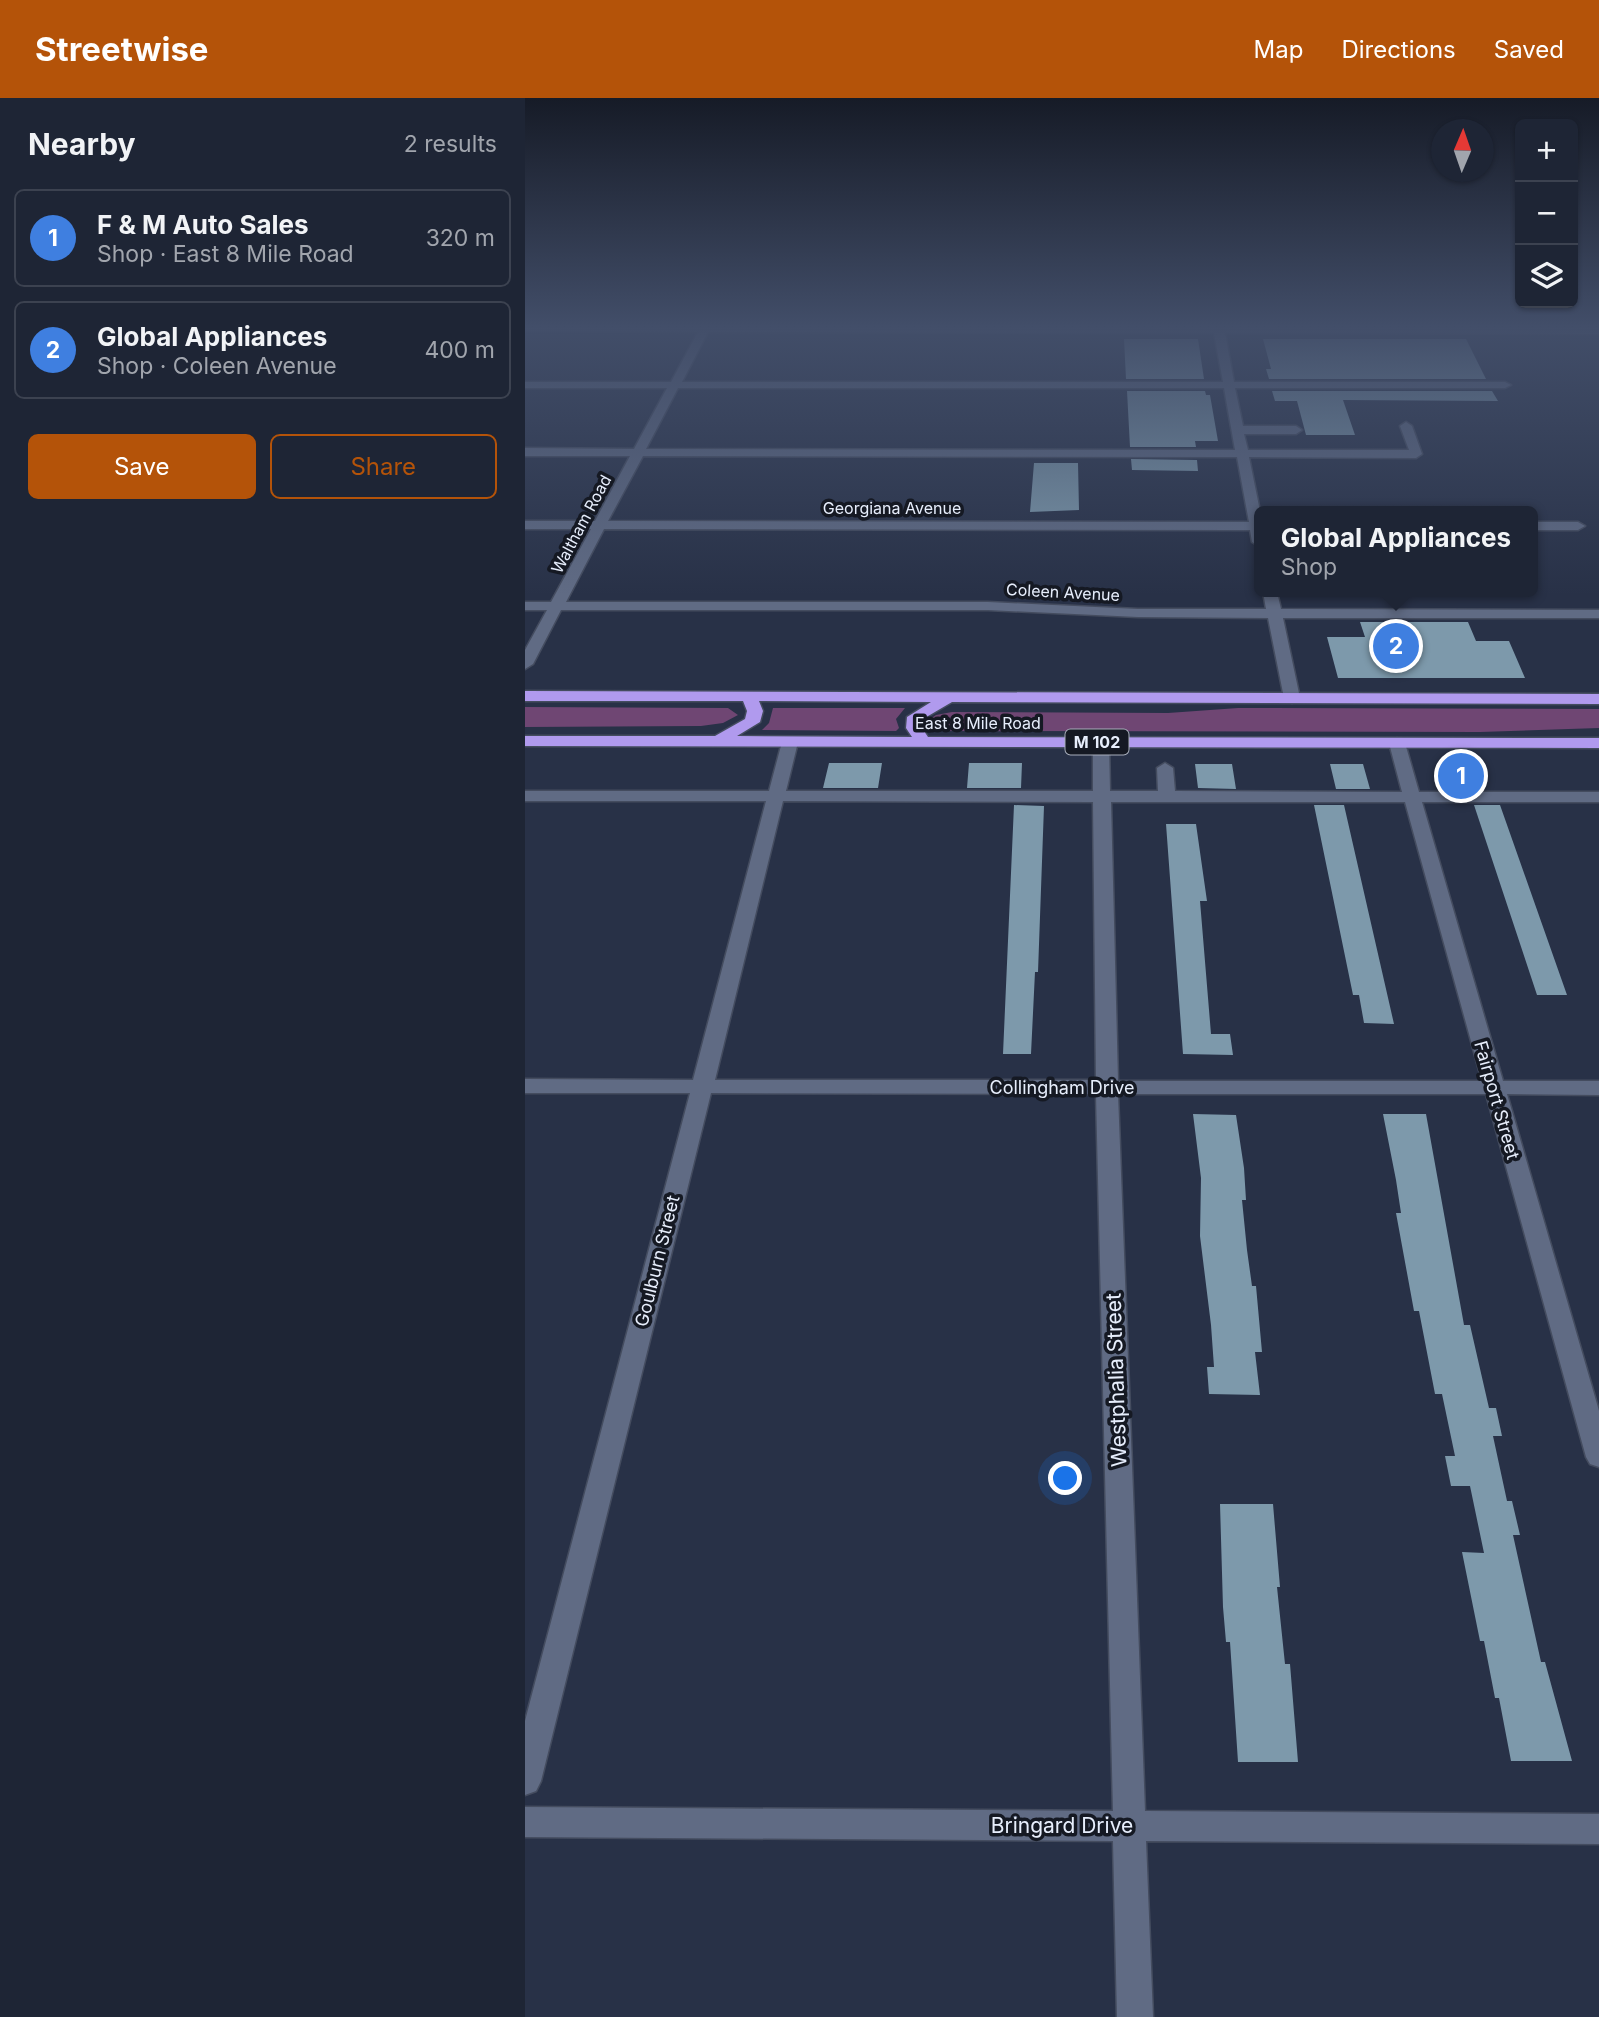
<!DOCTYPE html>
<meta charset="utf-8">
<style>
body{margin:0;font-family:Inter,sans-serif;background:#2b3141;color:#f1f3f6}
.controls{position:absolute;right:21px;top:21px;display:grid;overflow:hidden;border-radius:10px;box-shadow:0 2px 5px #0004}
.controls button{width:63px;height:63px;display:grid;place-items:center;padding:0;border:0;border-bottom:2px solid #3c4250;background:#1e2535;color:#f1f3f6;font:35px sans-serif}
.compass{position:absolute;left:906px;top:21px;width:63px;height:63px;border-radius:50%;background:#1e2535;box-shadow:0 2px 5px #0004;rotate:2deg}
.you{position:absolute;left:541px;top:1381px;width:24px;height:24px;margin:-18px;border:5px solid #fff;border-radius:50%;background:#1a73e8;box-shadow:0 0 0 10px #1a73e833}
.badge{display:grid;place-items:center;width:46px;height:46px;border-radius:50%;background:#b45309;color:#fff;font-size:23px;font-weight:700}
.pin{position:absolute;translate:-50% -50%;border:4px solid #fff;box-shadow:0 2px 7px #0006}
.popup{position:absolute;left:729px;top:408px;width:284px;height:91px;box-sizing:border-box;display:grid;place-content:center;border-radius:10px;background:#1e2535;filter:drop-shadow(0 2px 5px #0005);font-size:23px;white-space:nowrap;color:#a1a5ad}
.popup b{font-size:26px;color:#f1f3f6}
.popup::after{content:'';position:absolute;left:50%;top:100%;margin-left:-14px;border:14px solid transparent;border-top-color:#1e2535}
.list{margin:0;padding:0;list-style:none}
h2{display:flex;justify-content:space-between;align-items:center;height:91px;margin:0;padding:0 28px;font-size:30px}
h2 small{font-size:23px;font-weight:400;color:#a1a5ad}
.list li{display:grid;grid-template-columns:46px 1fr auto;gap:21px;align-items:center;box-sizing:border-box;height:98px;margin:0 14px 14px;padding:0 14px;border:2px solid #3c4250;border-radius:10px}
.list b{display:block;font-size:26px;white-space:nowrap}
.list p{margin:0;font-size:23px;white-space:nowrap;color:#a1a5ad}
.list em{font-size:23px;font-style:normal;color:#a1a5ad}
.actions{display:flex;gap:14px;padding:21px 28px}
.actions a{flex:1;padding:16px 0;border:2px solid #b45309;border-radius:10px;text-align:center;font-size:24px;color:#b45309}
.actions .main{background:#b45309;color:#fff}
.icon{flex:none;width:38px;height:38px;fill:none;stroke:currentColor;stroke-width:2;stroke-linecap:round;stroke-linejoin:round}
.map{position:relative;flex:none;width:1074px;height:1919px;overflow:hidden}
header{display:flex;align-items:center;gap:42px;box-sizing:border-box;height:98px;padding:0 35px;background:#b45309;color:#fff}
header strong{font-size:33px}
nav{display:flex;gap:38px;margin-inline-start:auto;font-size:24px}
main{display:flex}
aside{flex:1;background:#1e2535}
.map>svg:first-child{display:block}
.green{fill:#6f4673}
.building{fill:#7d99ab}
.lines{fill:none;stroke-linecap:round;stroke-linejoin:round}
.minor-casing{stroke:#444c5f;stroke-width:3}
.highway-casing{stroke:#444c5f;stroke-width:3}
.minor{fill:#606b84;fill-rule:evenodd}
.highway{fill:#b09aee;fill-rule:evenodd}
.labels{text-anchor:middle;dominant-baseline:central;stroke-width:7;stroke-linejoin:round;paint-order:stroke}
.far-street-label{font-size:16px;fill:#e7eefc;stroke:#151923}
.shield{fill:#151923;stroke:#a8aebb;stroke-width:2}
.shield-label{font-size:16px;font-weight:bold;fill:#e7eefc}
.street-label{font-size:18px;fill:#e7eefc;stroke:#151923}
.near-street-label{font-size:21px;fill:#e7eefc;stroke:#151923}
</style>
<header>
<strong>Streetwise</strong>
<nav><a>Map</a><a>Directions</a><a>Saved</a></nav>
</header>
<main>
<aside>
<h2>Nearby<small>2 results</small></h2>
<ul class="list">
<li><span class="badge" style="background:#3f7fe0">1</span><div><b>F &amp; M Auto Sales</b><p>Shop · East 8 Mile Road</p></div><em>320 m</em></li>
<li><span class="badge" style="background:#3f7fe0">2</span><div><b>Global Appliances</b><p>Shop · Coleen Avenue</p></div><em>400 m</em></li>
</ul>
<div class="actions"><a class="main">Save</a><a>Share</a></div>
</aside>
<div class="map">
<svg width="1074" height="1919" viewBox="0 0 1074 1919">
<rect width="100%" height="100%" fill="#283147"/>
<!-- green -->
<path class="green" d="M0,609L203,610L213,617L198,625L176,628L0,629Z
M248,610H380L371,621L374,630L371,633L237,632L244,625Z
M713,610L1074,611V630L955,634L425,633L407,630L404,622L411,617L427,614L643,615Z"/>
<!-- building -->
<path class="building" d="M599,241H673L679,281H601Z
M738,241H941L961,281H744L741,271H746Z
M602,293H680L681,297H685L693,343H670L671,349H605Z
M747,293H967L973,303L818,302L830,337H781L772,303H750Z
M606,361L672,362L673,373L607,372Z
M509,365H553L554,412L505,414Z
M835,524H943L951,543H984L1000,580H813L802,539H840Z
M304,665H357L353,690H298Z
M444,665H497L496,690H442Z
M670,666H707L711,691L673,690Z
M805,666H838L845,691H811Z
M489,707L519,708L513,874H510L506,956H478Z
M789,707H819L869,926L839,925L834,897H828Z
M949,707H975L1042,897H1012Z
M641,726H671L682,803H675L686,936H705L708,957L658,956Z
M668,1016L711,1017L719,1070L721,1102H717L722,1152L727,1188H731L737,1254H730L735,1297L684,1296L682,1269H689L686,1227L675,1138L676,1080Z
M858,1016H901L939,1227H945L964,1310H971L977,1338H968L982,1403H987L995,1437H988L1016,1564H1020L1047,1663H986L974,1600H970L959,1543H955L937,1454L959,1455L945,1388H926L920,1358H930L917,1296H910L894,1213H889L871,1115H876L871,1082Z
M695,1406H748L755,1489H752L760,1566H765L773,1664H713L705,1544H701L698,1509Z"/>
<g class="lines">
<defs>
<path id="minor" d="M0,228L1074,230V236L700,235L709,284H980L986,287L980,290H710L718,328H771L777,332L771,336H719L723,352H884L875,328L881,324L887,328L897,356L891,360L724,359L735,413L734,448L727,444L725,432L79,431L41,504H463L613,511H741L738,494H752L756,511L1074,512V520H758L775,600L767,605L759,600L743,520L613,519L463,512H36L8,566L0,571V552L22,512H0V504H26L66,431H0V423H70L105,358H0V350L109,351L142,290H0V284H146L173,234L0,233ZM183,234L689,235L698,284H157ZM153,290H699L710,352L121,351ZM118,358L712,359L724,424L83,423Z
M1008,424H1053L1060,428L1053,432H1008Z
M265,639L273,644L261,693H568V644L576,639L584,644L585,693H633L632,670L640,665L648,670L650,693L877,694L864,645L872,640L880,645L894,694H1074V704H897L978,983H1074V997L982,996L1074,1313V1369L1065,1366L1061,1359L961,996H593L620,1713L1074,1716V1746L621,1743L628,1919H592L588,1743L0,1739V1709L588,1713L571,996L186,995L16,1683L11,1693L0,1697V1623L165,995H0V981L168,982L241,703H0V693H244L257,644ZM258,703L568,704L571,982H190ZM586,704H880L957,983H593Z"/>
<path id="highway" d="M0,593L1074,596V606L427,604L398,621L397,630L403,639L1074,640V650L0,648V638H190L220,621L222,613L218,603H0ZM234,603L406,604L382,619L381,630L387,639L212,638L235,624L238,613Z"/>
</defs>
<!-- minor casing -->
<use href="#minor" class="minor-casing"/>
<!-- highway casing -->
<use href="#highway" class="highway-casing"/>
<!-- minor -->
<use href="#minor" class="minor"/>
<!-- highway -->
<use href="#highway" class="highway"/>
</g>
<!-- sky -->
<linearGradient id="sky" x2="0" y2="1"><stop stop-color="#161b27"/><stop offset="0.46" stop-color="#424e69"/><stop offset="1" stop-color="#424e69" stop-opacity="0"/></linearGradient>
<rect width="1074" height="497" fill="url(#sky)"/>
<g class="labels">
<!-- far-street labels -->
<g class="far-street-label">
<text x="367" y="410">Georgiana Avenue</text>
<text transform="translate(56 426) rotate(-62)">Waltham Road</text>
<text transform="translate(538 494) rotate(3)">Coleen Avenue</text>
<text x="453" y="625">East 8 Mile Road</text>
</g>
<!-- shield labels -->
<rect class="shield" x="540.5" y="631.5" width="63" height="25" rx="5"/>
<g class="shield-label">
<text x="572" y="644">M 102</text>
</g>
<!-- street labels -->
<g class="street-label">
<text x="537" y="989">Collingham Drive</text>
<text transform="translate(972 1002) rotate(74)">Fairport Street</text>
<text transform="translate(132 1163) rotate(-76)">Goulburn Street</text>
</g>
<!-- near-street labels -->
<g class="near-street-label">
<text transform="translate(591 1282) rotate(-92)">Westphalia Street</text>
<text x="537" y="1727">Bringard Drive</text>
</g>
</g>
</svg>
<div class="controls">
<button>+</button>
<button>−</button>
<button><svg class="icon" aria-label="layers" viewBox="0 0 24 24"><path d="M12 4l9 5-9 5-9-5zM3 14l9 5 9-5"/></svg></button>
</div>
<svg class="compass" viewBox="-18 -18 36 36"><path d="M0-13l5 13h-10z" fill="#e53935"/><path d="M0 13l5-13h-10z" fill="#a1a5ad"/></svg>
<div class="you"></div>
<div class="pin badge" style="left:936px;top:678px;background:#3f7fe0">1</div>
<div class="pin badge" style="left:871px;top:548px;background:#3f7fe0">2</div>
<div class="popup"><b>Global Appliances</b>Shop</div>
</div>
</main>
